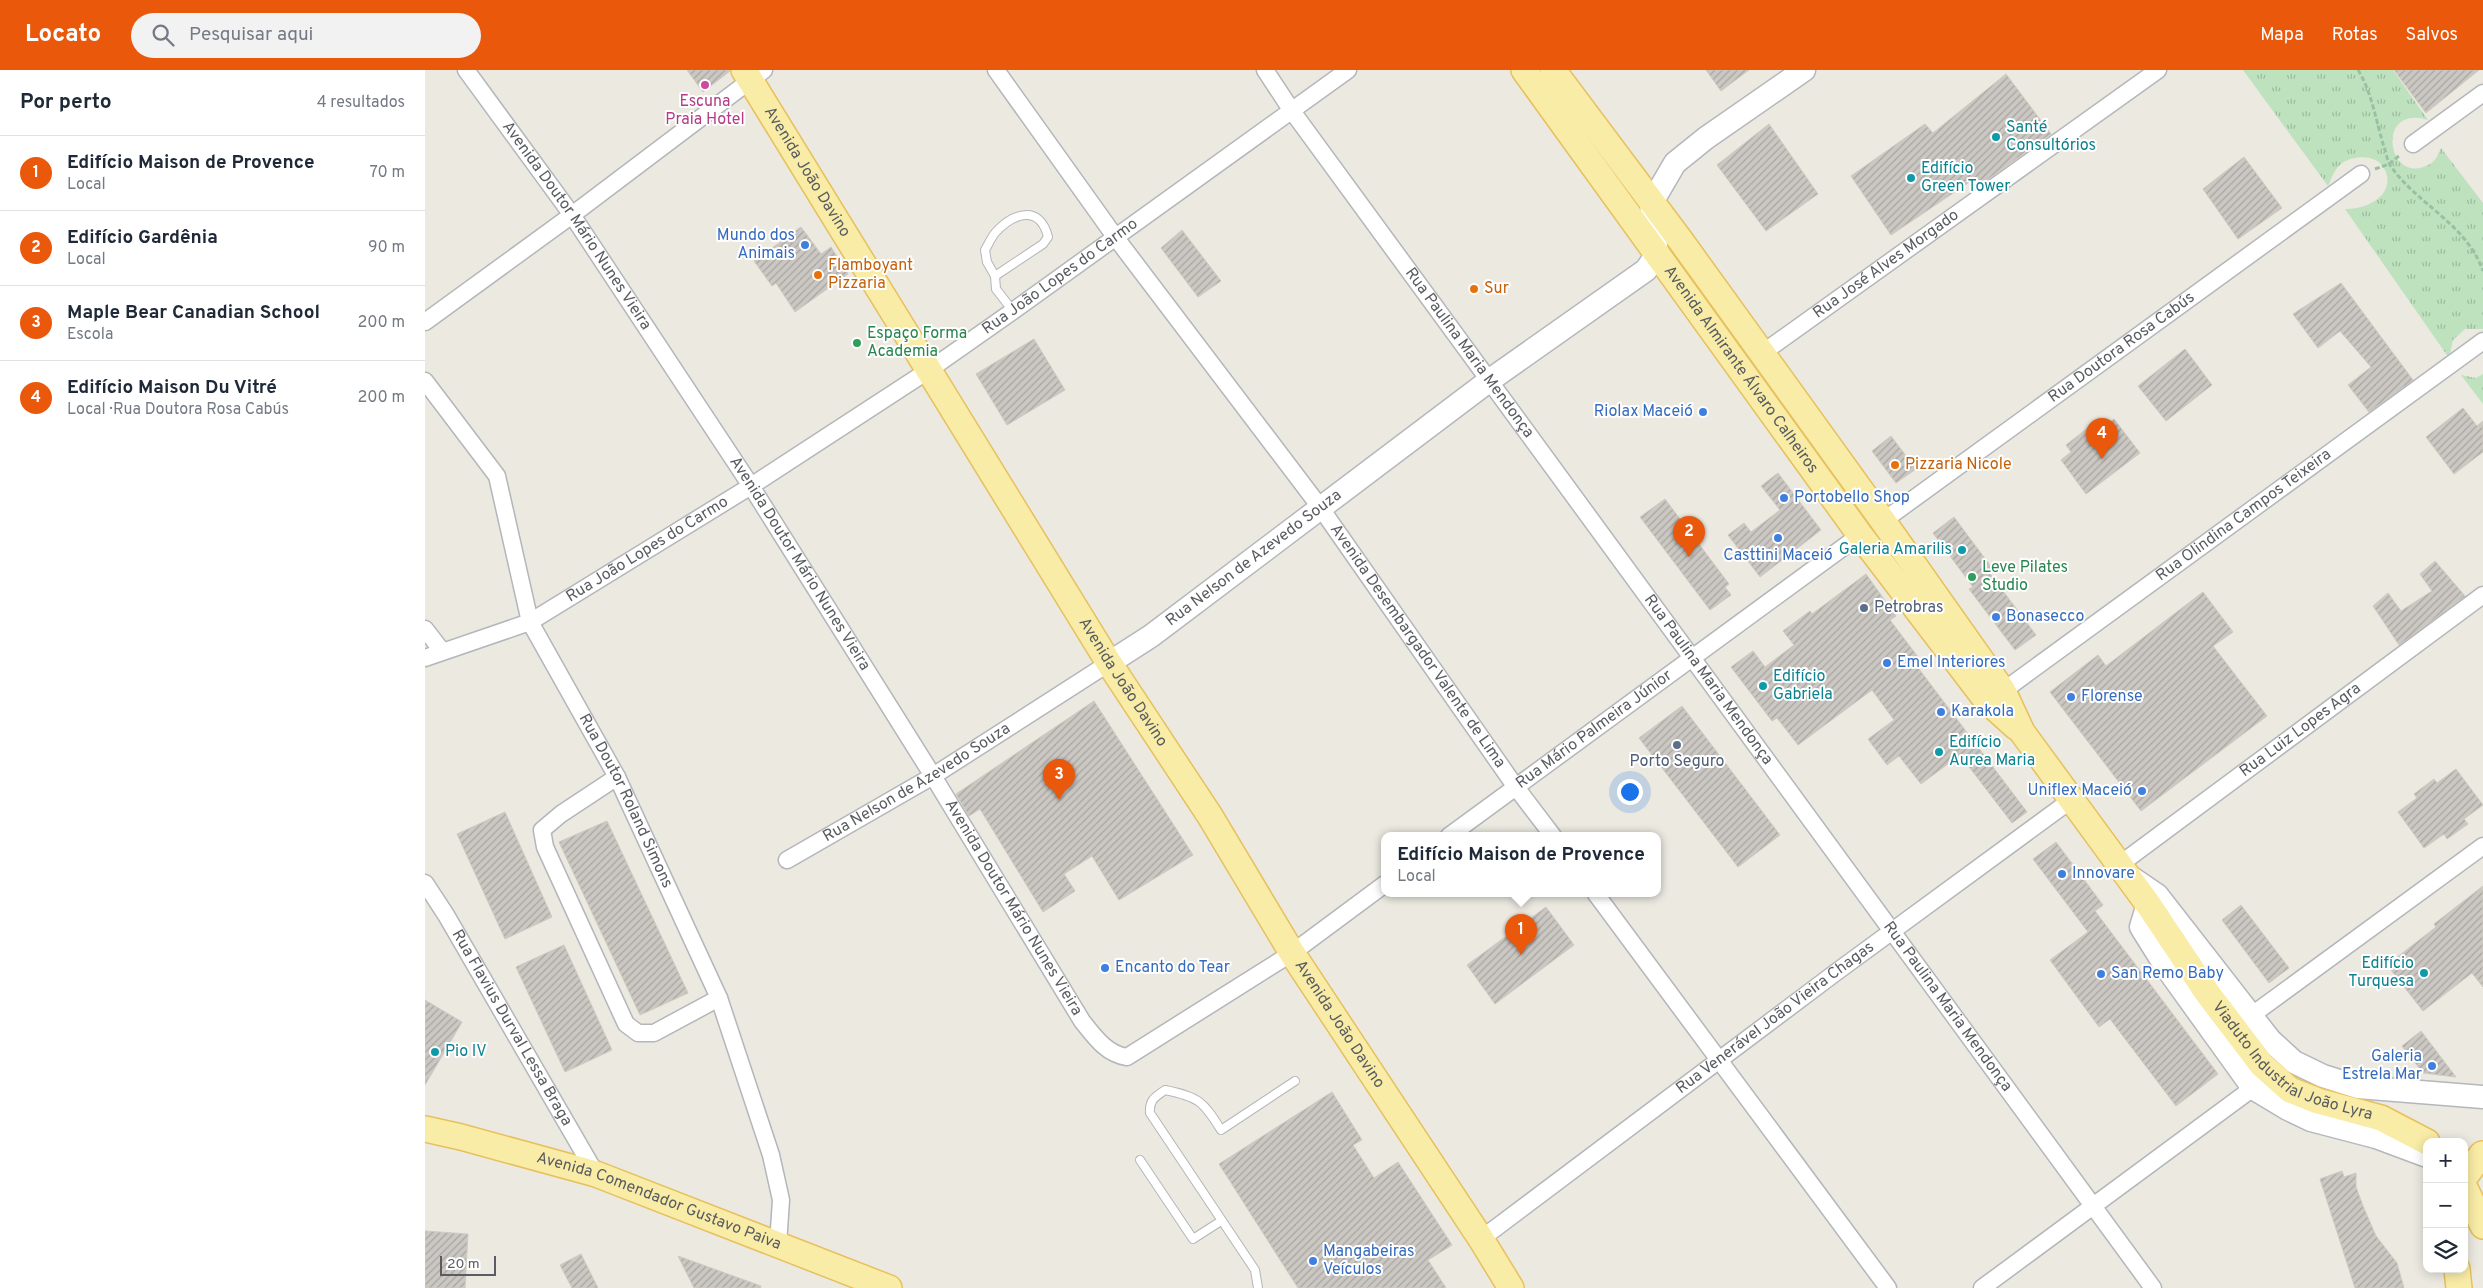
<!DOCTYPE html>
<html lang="pt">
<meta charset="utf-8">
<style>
body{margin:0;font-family:Overpass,sans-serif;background:#f2f2f3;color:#1f2937}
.controls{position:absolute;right:15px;bottom:15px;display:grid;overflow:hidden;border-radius:10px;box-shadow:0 2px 12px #0003}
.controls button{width:45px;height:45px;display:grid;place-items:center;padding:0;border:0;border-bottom:1px solid #e0e1e3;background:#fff;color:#1f2937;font:25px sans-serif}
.scale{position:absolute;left:15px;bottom:12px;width:56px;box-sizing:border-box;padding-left:5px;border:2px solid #595c60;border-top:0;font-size:14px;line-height:18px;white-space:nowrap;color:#595c60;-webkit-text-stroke:4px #fff;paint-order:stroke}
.you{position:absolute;left:1204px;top:721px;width:18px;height:18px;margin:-12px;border:4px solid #fff;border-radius:50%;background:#1a73e8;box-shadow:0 0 0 8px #1a73e833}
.badge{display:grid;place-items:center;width:32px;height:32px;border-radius:50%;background:#ea580c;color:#fff;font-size:16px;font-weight:700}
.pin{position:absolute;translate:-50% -41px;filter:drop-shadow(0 1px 2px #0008)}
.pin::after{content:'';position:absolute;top:26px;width:18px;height:15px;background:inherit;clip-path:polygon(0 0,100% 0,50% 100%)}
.popup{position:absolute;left:956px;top:762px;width:280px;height:65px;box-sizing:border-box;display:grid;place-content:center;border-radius:10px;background:#fff;filter:drop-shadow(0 1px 4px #0005);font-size:16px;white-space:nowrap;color:#747a83}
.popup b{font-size:19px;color:#1f2937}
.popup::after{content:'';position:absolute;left:50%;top:100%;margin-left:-10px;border:10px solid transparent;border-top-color:#fff}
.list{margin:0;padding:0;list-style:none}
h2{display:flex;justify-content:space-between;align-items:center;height:65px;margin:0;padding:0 20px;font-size:21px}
h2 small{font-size:16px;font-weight:400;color:#747a83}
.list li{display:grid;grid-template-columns:32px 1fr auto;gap:15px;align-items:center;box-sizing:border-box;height:75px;padding:0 20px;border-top:1px solid #e0e1e3}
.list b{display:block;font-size:19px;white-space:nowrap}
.list p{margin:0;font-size:16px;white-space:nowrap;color:#747a83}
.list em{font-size:16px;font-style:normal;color:#747a83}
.icon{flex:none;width:28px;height:28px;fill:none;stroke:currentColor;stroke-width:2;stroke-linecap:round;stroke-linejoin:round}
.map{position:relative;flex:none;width:2058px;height:1218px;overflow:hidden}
header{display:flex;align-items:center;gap:30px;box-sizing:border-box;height:70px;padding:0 25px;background:#ea580c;color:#fff}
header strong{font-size:24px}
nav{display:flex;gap:28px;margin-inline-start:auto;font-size:18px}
.search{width:350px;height:45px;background:#f2f2f3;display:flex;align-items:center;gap:12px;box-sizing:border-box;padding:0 18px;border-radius:28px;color:#747a83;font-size:19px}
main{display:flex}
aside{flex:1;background:#fff}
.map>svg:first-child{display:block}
.grass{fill:url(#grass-tufts)}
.building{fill:url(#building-hatch);stroke:#cfcabf}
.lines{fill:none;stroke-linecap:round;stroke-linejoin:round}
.lane-casing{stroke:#b3b6ba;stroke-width:10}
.street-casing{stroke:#b3b6ba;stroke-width:19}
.secondary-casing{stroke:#b4b7bc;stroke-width:25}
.primary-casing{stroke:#e7c05d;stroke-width:28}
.path{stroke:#98c1a3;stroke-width:3;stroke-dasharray:5 2.5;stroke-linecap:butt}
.lane{stroke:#fff;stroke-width:8}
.street{stroke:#fff;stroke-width:16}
.secondary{stroke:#fff;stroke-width:22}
.primary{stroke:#f9eca7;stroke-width:25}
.hotel-dot{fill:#d1479c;stroke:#fff;stroke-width:2}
.culture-dot{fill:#0f9aa8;stroke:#fff;stroke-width:2}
.shop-dot{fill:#3f7fe0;stroke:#fff;stroke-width:2}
.food-dot{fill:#e8710a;stroke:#fff;stroke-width:2}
.leisure-dot{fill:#2e9e5b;stroke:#fff;stroke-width:2}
.service-dot{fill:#5c6f8a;stroke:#fff;stroke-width:2}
.labels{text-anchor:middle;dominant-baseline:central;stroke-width:4;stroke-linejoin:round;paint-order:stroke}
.hotel-label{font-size:16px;fill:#b23c85;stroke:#fff}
.culture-label{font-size:16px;fill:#0d838f;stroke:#fff;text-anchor:start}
.street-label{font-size:16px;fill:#595c60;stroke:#fff}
.shop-label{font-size:16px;fill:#366cbe;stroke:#fff;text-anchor:start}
.food-label{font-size:16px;fill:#c56008;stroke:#fff;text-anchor:start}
.leisure-label{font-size:16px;fill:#27864d;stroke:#fff;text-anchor:start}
.service-label{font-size:16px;fill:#4e5e75;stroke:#fff;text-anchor:start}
</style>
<header>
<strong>Locato</strong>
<div class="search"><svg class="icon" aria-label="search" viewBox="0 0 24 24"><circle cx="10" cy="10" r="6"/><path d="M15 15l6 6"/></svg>Pesquisar aqui</div>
<nav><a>Mapa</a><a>Rotas</a><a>Salvos</a></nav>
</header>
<main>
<aside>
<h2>Por perto<small>4 resultados</small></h2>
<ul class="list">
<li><span class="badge">1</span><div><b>Edifício Maison de Provence</b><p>Local</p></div><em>70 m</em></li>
<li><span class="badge">2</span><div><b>Edifício Gardênia</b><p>Local</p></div><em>90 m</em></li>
<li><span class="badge">3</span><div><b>Maple Bear Canadian School</b><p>Escola</p></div><em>200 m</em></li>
<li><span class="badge">4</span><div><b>Edifício Maison Du Vitré</b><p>Local · Rua Doutora Rosa Cabús</p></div><em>200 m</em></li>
</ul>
</aside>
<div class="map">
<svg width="2058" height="1218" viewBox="0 0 2058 1218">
<defs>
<pattern id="grass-tufts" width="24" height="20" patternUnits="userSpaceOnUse" patternTransform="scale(1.25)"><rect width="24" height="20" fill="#bee2be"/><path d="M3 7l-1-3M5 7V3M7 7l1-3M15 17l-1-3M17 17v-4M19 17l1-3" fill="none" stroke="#9dba9e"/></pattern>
<pattern id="building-hatch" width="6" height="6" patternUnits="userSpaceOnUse" patternTransform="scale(1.25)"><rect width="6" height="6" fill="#cbc7c2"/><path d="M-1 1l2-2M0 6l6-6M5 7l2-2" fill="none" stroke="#a8a5a1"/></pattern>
</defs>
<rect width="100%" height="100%" fill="#ebe9e0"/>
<!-- grass -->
<path class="grass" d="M1818,0H1968L2003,50C1952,34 1961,110 1998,97C2009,94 2012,88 2016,78L2058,133V259H2040L2028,270L2024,288L1920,139C1942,140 1973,124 1959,98C1952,84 1928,85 1917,93C1910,98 1906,109 1903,116Z
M2058,304V334L2036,305L2051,308Z"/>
<!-- building -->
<path class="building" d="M262,0H305V1L278,22Z
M1281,0H1324L1296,21Z
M1969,0H2054L2001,43Z
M1581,4L1626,64L1555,115L1549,109L1466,165L1426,106L1500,54L1508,63Z
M1344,54L1393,124L1341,161L1292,95Z
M1819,87L1857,138L1813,169L1778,119Z
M376,157L396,184L406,177L423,204L370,242L351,213L347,216L329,191Z
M757,160L796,211L773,227L736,178Z
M1916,213L1988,310L1944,342L1923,315L1946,297L1915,261L1893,278L1868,244Z
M609,269L640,320L582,355L551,304Z
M1760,279L1787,315L1741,351L1713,316Z
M2038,338L2052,356L2058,351V382L2029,404L2001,367Z
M1689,349L1715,383L1661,424L1636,390L1646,382L1641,375L1673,350L1679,357Z
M1466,366L1491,399L1471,413L1447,381Z
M1353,403L1396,460L1335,507L1303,465L1319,453L1326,462L1355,440L1336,416Z
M1240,429L1304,514L1300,517L1306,525L1285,540L1215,447Z
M1529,447L1567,498L1563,501L1611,565L1590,580L1544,519L1548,517L1508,463Z
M2010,491L2040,526L1974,575L1948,536L1963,523L1976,541L2007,521L1995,504Z
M1441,504L1471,546L1465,550L1493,587L1488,591L1602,742L1587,753L1535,685L1496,714L1474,686L1462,695L1443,669L1469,650L1447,620L1373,675L1352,648L1347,651L1306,597L1328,581L1340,597L1369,575L1358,561L1385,541L1387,544Z
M1778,522L1808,562L1788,576L1842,646L1716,741L1625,622L1673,585L1681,596Z
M669,631L768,785L694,830L667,786L639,804L650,821L618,842L555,739L544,746L531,724Z
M1257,636L1355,765L1313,797L1214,668Z
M2031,699L2058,735L2039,749L2043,754L2022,769L2019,764L1999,778L1973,742L1992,728L1989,724L2009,709L2012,713Z
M80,742L127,847L80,869L32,764Z
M182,751L263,923L215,945L134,772Z
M1631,772L1678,835L1670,841L1793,1004L1751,1036L1685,949L1674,957L1625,890L1663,862L1608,789Z
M2058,816V917L2047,903L1998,941L1962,895L2011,857L2009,854Z
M1816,835L1864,898L1844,913L1797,850Z
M1121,837L1149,875L1070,934L1042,895Z
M139,875L187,980L140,1002L91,897Z
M0,930L37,952L0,1015Z
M1996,961L2031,1007L1998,1003L1977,976Z
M907,1022L937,1070L928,1075L949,1108L973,1092L1027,1175L1003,1190L1021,1218H873L794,1094Z
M1917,1101L1919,1107L1931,1103V1117L1938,1136L1951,1166L1972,1193L1979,1218H1930L1895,1109Z
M0,1161L43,1164L40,1218H0Z
M156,1184L173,1218H147L135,1195Z
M253,1186L336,1216L335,1218H269Z"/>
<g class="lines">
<defs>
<path id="lane" d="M570,206L562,192L560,180C563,175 566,168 570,163C588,143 615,134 623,167L618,174L570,206L571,219L588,241
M715,1090L768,1169L796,1151
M833,1218L830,1200L725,1043C724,1030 730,1027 740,1020C774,1027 778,1031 796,1060L870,1011"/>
<g id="street">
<path id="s1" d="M41,0L147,145L326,416L508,706L657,951C669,966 681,984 702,987L867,883L960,814"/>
<path id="s2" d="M571,0L691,168L895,437L1090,716L1128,766"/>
<path id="s3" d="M840,0L867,41L1728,1218"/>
<path d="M1988,74L2058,23"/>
<path d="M0,252L147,145L339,0"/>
<path id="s4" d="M1336,284L1733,0"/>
<path id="s5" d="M0,311L72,406L105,552L192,707L294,928L346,1085L356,1130L353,1174"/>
<path id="s6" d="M1458,451L1936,104"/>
<path d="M0,559L17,581"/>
<path id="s7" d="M0,588L105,552L326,416L504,300L588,241L923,0"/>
<path id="s8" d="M1578,621L2058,271"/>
<path d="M192,707L136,744L117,760L120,777L201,954L213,963H229L294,928"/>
<path id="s9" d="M1024,766L1435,465"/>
<path id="s10" d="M362,790L508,706L684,593"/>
<path id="s11" d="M1694,795L2058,525"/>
<path id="s12" d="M0,813L21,845L171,1104"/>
<path d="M1171,824L1463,1218"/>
<path d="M1827,945L2058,776"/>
<path id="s13" d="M1056,1169L1410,903L1646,730"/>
<path d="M1557,1218L1828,1018"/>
</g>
<g id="secondary">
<path id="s14" d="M684,593L726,566L1065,310L1221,200L1232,184L1226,134L1250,93L1281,68L1379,0"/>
<path d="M1707,808L1732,825L1845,970L1869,992L1898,1006L1933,1017L2058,1027"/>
<path d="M1723,834L1716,857L1741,897L1828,1018L1863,1039L1886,1050L1951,1067L2002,1086"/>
</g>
<g id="primary">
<path id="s15" d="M319,0L684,593L785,746L867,883L1056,1169L1086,1218"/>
<path id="s16" d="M1099,0L1435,465L1561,630L1591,657"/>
<path id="s17" d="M1128,0L1256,171L1458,451L1578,621L1597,662L1723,834L1783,924L1837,995L1865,1020L1893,1031L1956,1048L2002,1072"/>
<path id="s18" d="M0,1059L36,1067L171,1104L464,1218"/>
<path d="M2039,1108L2057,1084"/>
<path d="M2039,1116L2058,1156"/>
<path d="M2032,1199L2034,1218"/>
</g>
</defs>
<!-- lane casing -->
<use href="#lane" class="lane-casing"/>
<!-- street casing -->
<use href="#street" class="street-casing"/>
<!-- secondary casing -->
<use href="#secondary" class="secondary-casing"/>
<!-- primary casing -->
<use href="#primary" class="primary-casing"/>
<!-- path -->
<path class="path" d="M1933,0C1947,22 1951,52 1959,77C1961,82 1962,90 1965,95C1991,134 2041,153 2058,201
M1950,99L1964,94L1975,85"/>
<!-- lane -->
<use href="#lane" class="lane"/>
<!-- street -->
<use href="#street" class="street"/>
<!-- secondary -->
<use href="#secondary" class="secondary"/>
<!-- primary -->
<use href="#primary" class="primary"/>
</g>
<!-- markers -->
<circle class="hotel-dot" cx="280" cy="15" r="5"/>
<g class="culture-dot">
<circle cx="1571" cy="67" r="5"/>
<circle cx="1486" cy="108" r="5"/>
<circle cx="1537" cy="480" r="5"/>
<circle cx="1338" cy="616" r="5"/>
<circle cx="1514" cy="682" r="5"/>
<circle cx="1999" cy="903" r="5"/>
<circle cx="10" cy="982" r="5"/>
</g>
<g class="shop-dot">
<circle cx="380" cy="175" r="5"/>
<circle cx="1278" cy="342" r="5"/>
<circle cx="1359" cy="428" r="5"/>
<circle cx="1353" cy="468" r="5"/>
<circle cx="1571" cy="547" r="5"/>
<circle cx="1462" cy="593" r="5"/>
<circle cx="1646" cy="627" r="5"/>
<circle cx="1516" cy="642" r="5"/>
<circle cx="1717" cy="721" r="5"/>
<circle cx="1637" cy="804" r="5"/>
<circle cx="680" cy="898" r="5"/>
<circle cx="1676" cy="904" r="5"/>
<circle cx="2007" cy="996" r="5"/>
<circle cx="888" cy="1191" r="5"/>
</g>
<g class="food-dot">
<circle cx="393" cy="205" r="5"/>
<circle cx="1049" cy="219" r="5"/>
<circle cx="1470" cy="395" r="5"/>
</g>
<g class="leisure-dot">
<circle cx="432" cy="273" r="5"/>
<circle cx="1547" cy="507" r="5"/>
</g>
<g class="service-dot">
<circle cx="1439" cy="538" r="5"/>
<circle cx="1252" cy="675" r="5"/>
</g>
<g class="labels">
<!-- hotel labels -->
<g class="hotel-label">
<text x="280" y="32">Escuna<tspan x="280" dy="18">Praia Hotel</tspan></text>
</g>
<!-- culture labels -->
<g class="culture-label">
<text x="1581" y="58">Santé<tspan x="1581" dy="18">Consultórios</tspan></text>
<text x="1496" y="99">Edifício<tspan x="1496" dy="18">Green Tower</tspan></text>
<text x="1527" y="480" text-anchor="end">Galeria Amarilis</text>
<text x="1348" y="607">Edifício<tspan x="1348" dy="18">Gabriela</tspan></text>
<text x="1524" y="673">Edifício<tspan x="1524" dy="18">Aurea Maria</tspan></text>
<text x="1989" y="894" text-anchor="end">Edifício<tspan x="1989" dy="18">Turquesa</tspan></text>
<text x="20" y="982">Pio IV</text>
</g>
<!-- street labels -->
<g class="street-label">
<text stroke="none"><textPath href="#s15" startOffset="120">Avenida João Davino</textPath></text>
<text stroke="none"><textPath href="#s1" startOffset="191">Avenida Doutor Mário Nunes Vieira</textPath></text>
<text stroke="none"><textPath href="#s4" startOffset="154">Rua José Alves Morgado</textPath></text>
<text stroke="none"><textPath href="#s7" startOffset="744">Rua João Lopes do Carmo</textPath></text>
<text stroke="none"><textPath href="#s6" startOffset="295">Rua Doutora Rosa Cabús</textPath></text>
<text stroke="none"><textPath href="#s3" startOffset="349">Rua Paulina Maria Mendonça</textPath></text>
<text stroke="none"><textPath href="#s16" startOffset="370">Avenida Almirante Álvaro Calheiros</textPath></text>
<text stroke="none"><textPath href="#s8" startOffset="298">Rua Olindina Campos Teixeira</textPath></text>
<text stroke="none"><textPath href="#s7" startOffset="249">Rua João Lopes do Carmo</textPath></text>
<text stroke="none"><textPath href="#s14" startOffset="179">Rua Nelson de Azevedo Souza</textPath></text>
<text stroke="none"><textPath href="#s1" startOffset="596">Avenida Doutor Mário Nunes Vieira</textPath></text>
<text stroke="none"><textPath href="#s2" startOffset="714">Avenida Desembargador Valente de Lima</textPath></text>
<text stroke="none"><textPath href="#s3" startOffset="754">Rua Paulina Maria Mendonça</textPath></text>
<text stroke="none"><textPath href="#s15" startOffset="720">Avenida João Davino</textPath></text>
<text stroke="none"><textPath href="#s9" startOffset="180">Rua Mário Palmeira Júnior</textPath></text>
<text stroke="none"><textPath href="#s11" startOffset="226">Rua Luiz Lopes Agra</textPath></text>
<text stroke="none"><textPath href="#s10" startOffset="151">Rua Nelson de Azevedo Souza</textPath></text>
<text stroke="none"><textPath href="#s5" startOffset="472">Rua Doutor Roland Simons</textPath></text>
<text stroke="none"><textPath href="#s1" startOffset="1001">Avenida Doutor Mário Nunes Vieira</textPath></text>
<text stroke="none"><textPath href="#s3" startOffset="1159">Rua Paulina Maria Mendonça</textPath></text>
<text stroke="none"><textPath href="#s13" startOffset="368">Rua Venerável João Vieira Chagas</textPath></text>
<text stroke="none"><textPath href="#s15" startOffset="1125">Avenida João Davino</textPath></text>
<text stroke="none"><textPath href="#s12" startOffset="169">Rua Flavius Durval Lessa Braga</textPath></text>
<text stroke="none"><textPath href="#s17" startOffset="1246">Viaduto Industrial João Lyra</textPath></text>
<text stroke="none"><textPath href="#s18" startOffset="245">Avenida Comendador Gustavo Paiva</textPath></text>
</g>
<!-- shop labels -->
<g class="shop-label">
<text x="370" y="166" text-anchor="end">Mundo dos<tspan x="370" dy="18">Animais</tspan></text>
<text x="1268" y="342" text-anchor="end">Riolax Maceió</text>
<text x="1369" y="428">Portobello Shop</text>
<text x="1353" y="486" text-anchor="middle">Casttini Maceió</text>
<text x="1581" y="547">Bonasecco</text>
<text x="1472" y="593">Emel Interiores</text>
<text x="1656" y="627">Florense</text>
<text x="1526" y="642">Karakola</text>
<text x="1707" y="721" text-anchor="end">Uniflex Maceió</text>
<text x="1647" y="804">Innovare</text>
<text x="690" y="898">Encanto do Tear</text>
<text x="1686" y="904">San Remo Baby</text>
<text x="1997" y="987" text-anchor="end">Galeria<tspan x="1997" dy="18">Estrela Mar</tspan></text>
<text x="898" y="1182">Mangabeiras<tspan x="898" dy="18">Veículos</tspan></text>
</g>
<!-- food labels -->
<g class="food-label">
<text x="403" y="196">Flamboyant<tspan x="403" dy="18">Pizzaria</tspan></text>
<text x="1059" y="219">Sur</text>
<text x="1480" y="395">Pizzaria Nicole</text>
</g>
<!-- leisure labels -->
<g class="leisure-label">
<text x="442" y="264">Espaço Forma<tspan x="442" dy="18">Academia</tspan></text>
<text x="1557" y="498">Leve Pilates<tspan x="1557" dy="18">Studio</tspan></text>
</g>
<!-- service labels -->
<g class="service-label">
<text x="1449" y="538">Petrobras</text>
<text x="1252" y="692" text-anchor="middle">Porto Seguro</text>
</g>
</g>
</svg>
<div class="controls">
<button>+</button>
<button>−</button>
<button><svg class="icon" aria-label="layers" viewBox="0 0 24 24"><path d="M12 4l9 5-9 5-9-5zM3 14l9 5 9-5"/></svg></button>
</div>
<div class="scale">20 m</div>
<div class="you"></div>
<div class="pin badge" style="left:1096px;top:885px">1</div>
<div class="popup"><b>Edifício Maison de Provence</b>Local</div>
<div class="pin badge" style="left:1264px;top:487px">2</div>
<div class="pin badge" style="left:634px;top:730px">3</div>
<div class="pin badge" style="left:1677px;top:389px">4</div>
</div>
</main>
